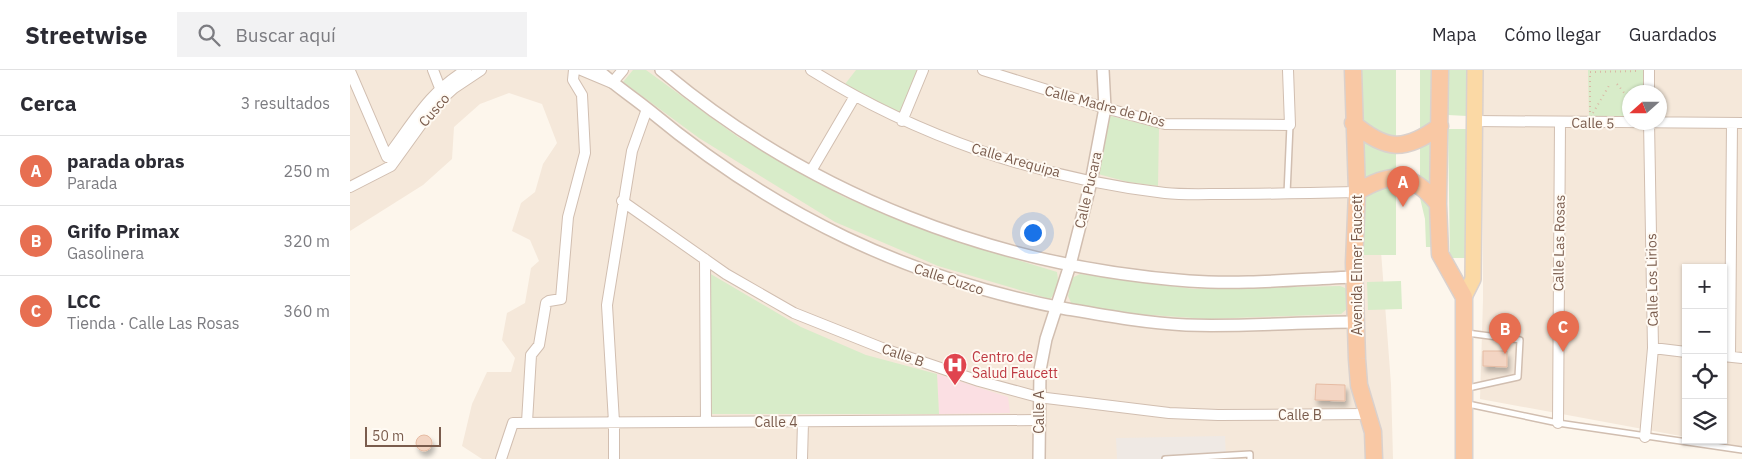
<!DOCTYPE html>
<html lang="es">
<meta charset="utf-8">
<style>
body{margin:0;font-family:"IBM Plex Sans",sans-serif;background:#f2f2f3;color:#2b2b33}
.controls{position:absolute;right:15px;bottom:15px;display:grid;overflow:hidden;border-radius:0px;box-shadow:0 1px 4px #0004}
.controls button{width:45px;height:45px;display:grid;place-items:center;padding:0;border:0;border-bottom:1px solid #e1e1e2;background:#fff;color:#2b2b33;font:25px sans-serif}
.compass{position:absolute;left:1272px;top:15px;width:45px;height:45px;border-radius:50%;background:#fff;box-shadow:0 1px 4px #0004;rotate:249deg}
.scale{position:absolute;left:15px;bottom:12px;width:76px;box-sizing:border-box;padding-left:5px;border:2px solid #7a5c4d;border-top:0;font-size:14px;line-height:18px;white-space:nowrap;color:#7a5c4d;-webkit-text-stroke:4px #fffaf3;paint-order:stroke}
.you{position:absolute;left:682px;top:162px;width:18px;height:18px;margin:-12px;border:4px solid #fff;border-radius:50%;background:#1a73e8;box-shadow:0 0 0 8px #1a73e833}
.badge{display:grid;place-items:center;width:32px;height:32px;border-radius:50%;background:#e76f51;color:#fff;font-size:16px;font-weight:700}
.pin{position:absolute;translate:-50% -41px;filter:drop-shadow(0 1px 2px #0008)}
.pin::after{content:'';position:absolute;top:26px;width:18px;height:15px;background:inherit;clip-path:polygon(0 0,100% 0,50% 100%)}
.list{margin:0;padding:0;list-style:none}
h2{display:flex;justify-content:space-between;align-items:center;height:65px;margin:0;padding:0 20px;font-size:21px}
h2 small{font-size:16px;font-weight:400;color:#7c7c81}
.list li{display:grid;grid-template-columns:32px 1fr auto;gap:15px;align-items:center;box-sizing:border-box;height:70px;padding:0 20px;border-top:1px solid #e1e1e2}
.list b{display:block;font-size:19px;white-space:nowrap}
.list p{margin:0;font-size:16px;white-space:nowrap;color:#7c7c81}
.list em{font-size:16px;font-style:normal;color:#7c7c81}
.icon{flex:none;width:28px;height:28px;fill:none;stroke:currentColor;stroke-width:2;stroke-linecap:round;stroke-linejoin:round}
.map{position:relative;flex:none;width:1392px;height:389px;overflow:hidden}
header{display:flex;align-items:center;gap:30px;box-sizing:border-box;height:70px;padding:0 25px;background:#fff;border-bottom:1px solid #e1e1e2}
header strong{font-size:24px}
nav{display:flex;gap:28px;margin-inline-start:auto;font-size:18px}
.search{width:350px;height:45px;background:#f2f2f3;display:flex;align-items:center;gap:12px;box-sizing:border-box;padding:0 18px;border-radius:0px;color:#7c7c81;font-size:19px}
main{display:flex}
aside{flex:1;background:#fff}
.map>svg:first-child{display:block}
.residential{fill:#f5e8da;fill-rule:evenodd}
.industrial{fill:#efe9e4}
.medical{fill:#fbdfe3}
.green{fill:#d8ecc9}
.building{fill:#f3d5c3;stroke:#e6bba3;filter:url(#shadow)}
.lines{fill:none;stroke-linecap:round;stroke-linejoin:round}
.service-casing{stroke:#d1beb0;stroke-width:8}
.minor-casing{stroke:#d1beb0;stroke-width:12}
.tertiary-casing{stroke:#d1beb0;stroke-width:14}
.primary-casing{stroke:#dad1cd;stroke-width:18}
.trunk-casing{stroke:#dad1cd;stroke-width:19}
.path{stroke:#d9b8a5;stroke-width:2;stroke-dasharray:1 4;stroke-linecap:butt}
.service{stroke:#fff;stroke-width:5}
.minor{stroke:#fff;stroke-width:10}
.tertiary{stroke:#fff;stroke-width:11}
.primary{stroke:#fbd9a5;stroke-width:15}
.trunk{stroke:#f9c8a4;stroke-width:16}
.labels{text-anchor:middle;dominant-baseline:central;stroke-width:4;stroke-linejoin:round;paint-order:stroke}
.street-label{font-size:14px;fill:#7a5c4d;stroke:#fffaf3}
.health-label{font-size:14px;fill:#be3a42;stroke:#fffaf3;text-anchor:start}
</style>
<header>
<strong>Streetwise</strong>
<div class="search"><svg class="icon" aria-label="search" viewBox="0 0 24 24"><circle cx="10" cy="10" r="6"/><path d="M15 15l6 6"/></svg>Buscar aquí</div>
<nav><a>Mapa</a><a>Cómo llegar</a><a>Guardados</a></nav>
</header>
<main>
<aside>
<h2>Cerca<small>3 resultados</small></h2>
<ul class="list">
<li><span class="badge">A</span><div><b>parada obras</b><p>Parada</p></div><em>250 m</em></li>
<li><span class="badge">B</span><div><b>Grifo Primax</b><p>Gasolinera</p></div><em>320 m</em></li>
<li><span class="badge">C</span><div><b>LCC</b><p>Tienda · Calle Las Rosas</p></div><em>360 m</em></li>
</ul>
</aside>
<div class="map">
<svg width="1392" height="389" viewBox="0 0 1392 389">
<defs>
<filter id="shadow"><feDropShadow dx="2.5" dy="5" stdDeviation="2.5" flood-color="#0004"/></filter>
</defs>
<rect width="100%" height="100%" fill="#fdf6ec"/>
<!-- residential -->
<path class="residential" d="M0,0H1023L1026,115L1041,314L1043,389H132L112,376L122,334L137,302H161L165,288L152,270L157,243L175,233L181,198L189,191L180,170L162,161L171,133L185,122L193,94L207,73L192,34L159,23L130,34L104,57L102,89L73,115L0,161Z
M1133,0H1392V378L1351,370H1373V198H1336V367L1130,329L1133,230ZM1280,22H1310V52H1280Z"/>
<!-- industrial -->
<path class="industrial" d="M875,366L876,389H767L766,368Z"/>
<!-- medical -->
<path class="medical" d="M587,304L658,327L660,343L589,344Z"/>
<!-- green -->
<path class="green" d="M283,0H296L388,67L494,127L599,169L707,202C709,213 708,221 700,229L588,196L485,152L349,68L273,12Z
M506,0H572L554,50L492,18Z
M1006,0H1046V185H1007Z
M1070,0H1081V177H1076L1075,149L1070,128Z
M1098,0H1117V46L1098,45Z
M1238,0H1294V22H1280L1279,48H1239Z
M757,45L809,58L808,116L778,112L748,104Z
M1098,59H1116L1119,188H1100Z
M359,203L451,257L516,285L587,304L589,344H360Z
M730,204L844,219L990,216L995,218L998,223V238L991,244L858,249L786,244L722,235L718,226L722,208Z
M1051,211L1052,239L1018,240L1017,212Z"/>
<!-- building -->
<path class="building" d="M1133,281H1157V297L1133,296Z
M966,314L995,315V331L965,330Z
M66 373a8 8 0 1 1 16 0a8 8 0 1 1-16 0Z"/>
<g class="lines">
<defs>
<path id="service" d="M937,124L940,55
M1117,263L1170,270L1168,307L1118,318
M1118,334L1208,353L1392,380
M815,389L900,384V389"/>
<path id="minor" d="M83,0L90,18
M231,0L262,13L273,0
M461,0C566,66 691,109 815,123C834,125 855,124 875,124C919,124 963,123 1007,122
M633,0L755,38L815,54L940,55L938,0
M1299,0V22
M0,1L37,87C64,52 77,24 116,0
M552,51L573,0
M1124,51L1392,53
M461,101L505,26
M0,117L41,96L85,35L104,18L131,0
M272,131L376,204L444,243L537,280L629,311L688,327L819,343L868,345L1016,344
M355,189L356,352
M1303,278L1336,282
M1373,286L1392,288
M1380,287L1382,53
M177,352L181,285L189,275L196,233L199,231L211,229L218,147L235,83L232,25L223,10L224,0
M1208,353L1210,52
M1295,367L1303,278L1299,52
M151,389L163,353L689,350
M264,389V352L257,235L282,81L297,39
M452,389L453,352"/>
<path id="tertiary" d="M248,0C264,15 283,27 300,41C424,144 558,209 717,239C757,246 796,253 836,255C893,257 950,252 1006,252
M311,0C459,125 647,197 839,211C894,215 950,209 1005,207
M689,389L690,300L696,269L720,195L741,112L755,38L753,0"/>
<path id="primary" d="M1114,227L1123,209L1125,0"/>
<path id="trunk" d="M1003,0L1007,122L1004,193L1007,289L1009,315L1023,362L1024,389
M1090,0L1088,134L1090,184L1114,227V389
M1003,53C1036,81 1055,82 1090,56
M1007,122C1042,101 1062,102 1088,134"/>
</defs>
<!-- service casing -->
<use href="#service" class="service-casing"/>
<!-- minor casing -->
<use href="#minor" class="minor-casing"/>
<!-- tertiary casing -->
<use href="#tertiary" class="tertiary-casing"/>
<!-- primary casing -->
<use href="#primary" class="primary-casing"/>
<!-- trunk casing -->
<use href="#trunk" class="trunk-casing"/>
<!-- path -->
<path class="path" d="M1267,14L1280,30
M1240,42V2L1290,1
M1243,43L1260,14"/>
<!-- service -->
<use href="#service" class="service"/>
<!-- minor -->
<use href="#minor" class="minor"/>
<!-- tertiary -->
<use href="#tertiary" class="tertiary"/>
<!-- primary -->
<use href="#primary" class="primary"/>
<!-- trunk -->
<use href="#trunk" class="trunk"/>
</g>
<!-- icons -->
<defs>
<symbol id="hospital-pin" viewBox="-11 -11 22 30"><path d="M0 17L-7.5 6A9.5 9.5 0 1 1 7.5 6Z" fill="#e0444e" stroke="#fffaf3"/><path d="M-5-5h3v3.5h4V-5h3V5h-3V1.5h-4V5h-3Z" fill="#fff"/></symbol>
</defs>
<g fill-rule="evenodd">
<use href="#hospital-pin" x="591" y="281" width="28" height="38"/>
</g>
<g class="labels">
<!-- street labels -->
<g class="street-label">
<text transform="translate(755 36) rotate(15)">Calle Madre de Dios</text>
<text transform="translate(84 40) rotate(-49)">Cusco</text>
<text transform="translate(1243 53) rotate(1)">Calle 5</text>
<text transform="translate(666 90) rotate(16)">Calle Arequipa</text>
<text transform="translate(738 120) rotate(-77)">Calle Pucara</text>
<text transform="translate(1209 173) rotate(-89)">Calle Las Rosas</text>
<text transform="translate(1007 195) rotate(-90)">Avenida Elmer Faucett</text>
<text transform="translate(599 209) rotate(18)">Calle Cuzco</text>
<text transform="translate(1302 210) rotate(-91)">Calle Los Lirios</text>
<text transform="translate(553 285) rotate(19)">Calle B</text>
<text transform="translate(689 342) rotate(-90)">Calle A</text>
<text x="950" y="345">Calle B</text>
<text x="426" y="352">Calle 4</text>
</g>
<!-- health labels -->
<g class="health-label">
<text x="622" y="287">Centro de<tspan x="622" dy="16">Salud Faucett</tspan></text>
</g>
</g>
</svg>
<div class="controls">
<button>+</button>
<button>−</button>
<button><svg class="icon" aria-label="locate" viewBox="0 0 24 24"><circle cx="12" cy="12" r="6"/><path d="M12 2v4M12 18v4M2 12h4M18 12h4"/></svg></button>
<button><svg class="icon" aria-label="layers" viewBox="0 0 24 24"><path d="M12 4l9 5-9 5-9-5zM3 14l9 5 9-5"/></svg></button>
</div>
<svg class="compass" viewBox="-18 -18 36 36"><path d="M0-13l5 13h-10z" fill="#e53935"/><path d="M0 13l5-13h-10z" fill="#7c7c81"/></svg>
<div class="scale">50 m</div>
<div class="you"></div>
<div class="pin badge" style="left:1053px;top:137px">A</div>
<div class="pin badge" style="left:1155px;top:284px">B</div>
<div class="pin badge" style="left:1213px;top:282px">C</div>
</div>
</main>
